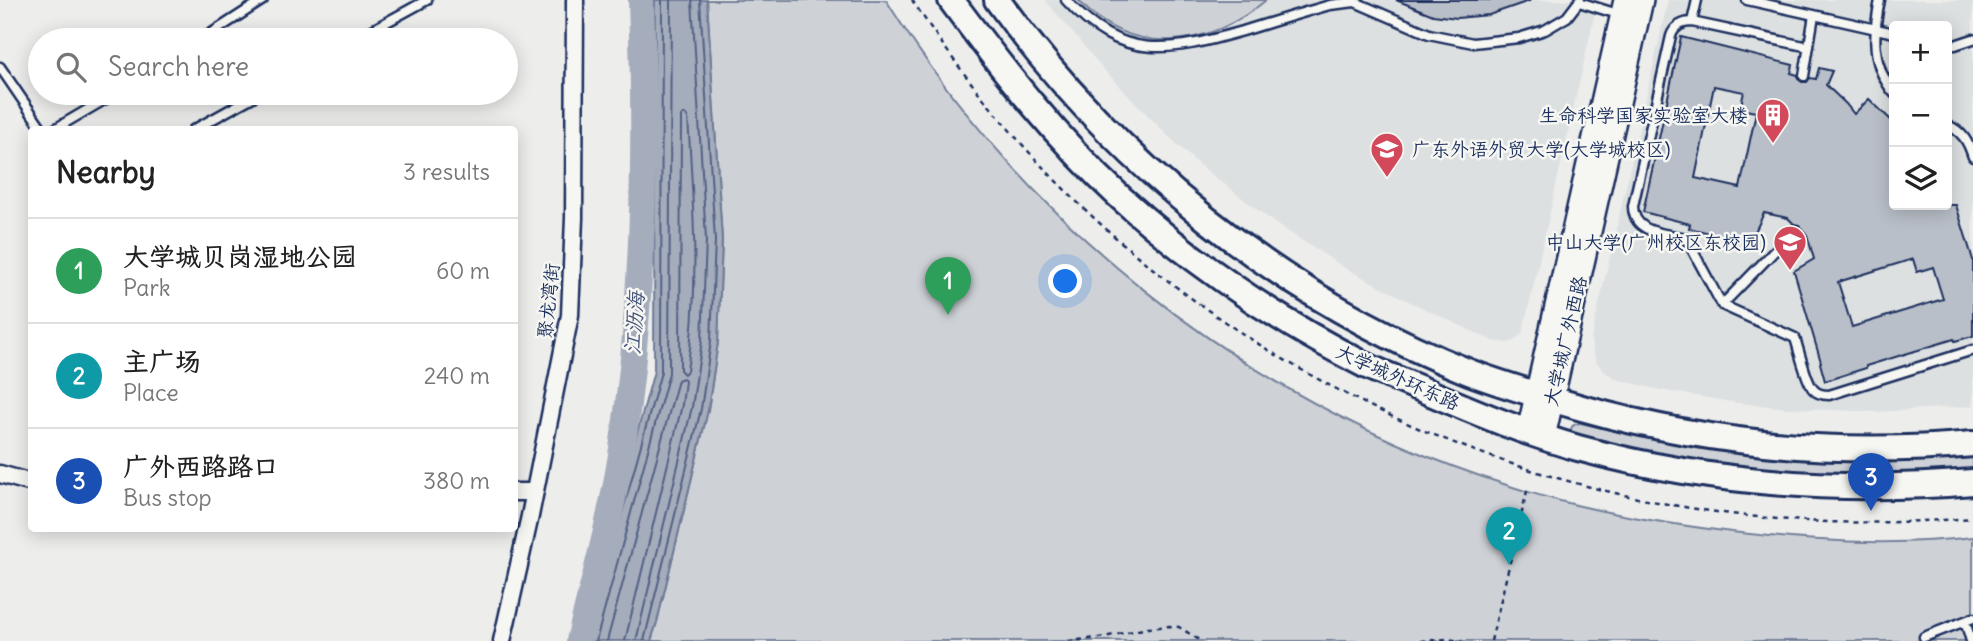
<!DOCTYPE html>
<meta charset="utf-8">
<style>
body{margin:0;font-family:Delius,"LXGW WenKai TC",sans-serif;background:#f6f6f6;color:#222}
.controls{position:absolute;right:21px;top:21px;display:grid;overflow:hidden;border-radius:7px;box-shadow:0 4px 18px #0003}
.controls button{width:63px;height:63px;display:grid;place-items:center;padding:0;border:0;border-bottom:2px solid #e0e0e0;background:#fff;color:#222;font:35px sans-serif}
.you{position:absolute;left:1066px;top:282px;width:24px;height:24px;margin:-18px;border:5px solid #fff;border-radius:50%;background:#1a73e8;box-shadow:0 0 0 10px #1a73e833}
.badge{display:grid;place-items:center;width:46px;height:46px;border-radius:50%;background:#d93025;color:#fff;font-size:23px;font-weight:700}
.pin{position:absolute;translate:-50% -58px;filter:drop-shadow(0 2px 4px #0008)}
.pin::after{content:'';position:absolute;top:37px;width:24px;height:21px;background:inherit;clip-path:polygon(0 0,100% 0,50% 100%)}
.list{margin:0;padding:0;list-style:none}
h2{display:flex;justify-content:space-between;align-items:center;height:91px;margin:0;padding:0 28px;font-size:30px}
h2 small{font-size:23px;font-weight:400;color:#767676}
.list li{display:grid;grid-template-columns:46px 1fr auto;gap:21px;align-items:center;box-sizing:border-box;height:105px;padding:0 28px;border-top:2px solid #e0e0e0}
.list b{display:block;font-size:26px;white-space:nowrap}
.list p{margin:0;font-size:23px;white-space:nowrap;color:#767676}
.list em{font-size:23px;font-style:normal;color:#767676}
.icon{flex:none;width:38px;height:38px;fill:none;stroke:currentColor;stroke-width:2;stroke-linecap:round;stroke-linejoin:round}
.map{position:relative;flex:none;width:1973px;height:641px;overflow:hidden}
.search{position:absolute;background:#fff;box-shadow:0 4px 18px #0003;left:28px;top:28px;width:490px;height:77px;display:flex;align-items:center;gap:18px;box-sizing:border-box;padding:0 24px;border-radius:38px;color:#767676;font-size:26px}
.panel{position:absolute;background:#fff;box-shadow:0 4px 18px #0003;left:28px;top:126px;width:490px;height:406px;border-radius:7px}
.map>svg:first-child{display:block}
.built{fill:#dde0e1;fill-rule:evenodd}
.green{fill:#ced2d7;stroke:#74809a;stroke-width:2}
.water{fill:#a5acbc;stroke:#6e7a96;stroke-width:2}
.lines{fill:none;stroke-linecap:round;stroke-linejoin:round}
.shore{stroke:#526184;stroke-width:2}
.river{stroke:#a5acbc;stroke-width:26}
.building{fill:#b9bfc8;stroke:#1b2f5e;stroke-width:2;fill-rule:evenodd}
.lane-casing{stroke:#1b2f5e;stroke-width:13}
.street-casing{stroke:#1b2f5e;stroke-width:21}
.secondary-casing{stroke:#1b2f5e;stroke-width:26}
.primary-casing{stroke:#1b2f5e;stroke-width:30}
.path{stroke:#1b2f5e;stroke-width:2.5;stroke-dasharray:5 5;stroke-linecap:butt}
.lane{stroke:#f6f6f2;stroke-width:8}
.street{stroke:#f6f6f2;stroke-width:16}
.secondary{stroke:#f6f6f2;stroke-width:21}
.primary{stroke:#f6f6f2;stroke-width:24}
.labels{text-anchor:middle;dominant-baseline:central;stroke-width:5;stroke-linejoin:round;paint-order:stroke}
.poi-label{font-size:19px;fill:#1b2f5e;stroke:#f6f6f2;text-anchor:end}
.street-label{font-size:19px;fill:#1b2f5e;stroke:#f6f6f2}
.water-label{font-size:21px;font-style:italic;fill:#44547a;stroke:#f6f6f2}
</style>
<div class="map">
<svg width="1973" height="641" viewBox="0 0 1973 641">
<rect width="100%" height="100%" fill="#edeeec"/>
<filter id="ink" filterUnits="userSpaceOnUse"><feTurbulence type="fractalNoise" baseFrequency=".0143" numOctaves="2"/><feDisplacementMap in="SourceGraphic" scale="14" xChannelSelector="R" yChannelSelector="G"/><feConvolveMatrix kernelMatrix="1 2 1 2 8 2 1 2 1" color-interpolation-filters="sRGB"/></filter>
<g filter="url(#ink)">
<!-- built -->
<path class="built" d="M1045,0H1598L1523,332L1514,341L1507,343L1493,341L1410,302L1345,268L1276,224L1198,164L1165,133L1103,69Z
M1668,0H1973V406L1878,412L1789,408L1737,403L1660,390L1616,379L1605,372L1597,363L1593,352L1591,340ZM1894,26H1947V205H1894Z"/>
<!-- green -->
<path class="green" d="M707,0H886C1022,219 1236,392 1480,476C1506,485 1533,494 1560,501C1614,515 1669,524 1724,531C1806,541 1890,547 1973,537V641H651L657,622L708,410L718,342L722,240Z
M1078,0H1266C1210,48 1130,59 1078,0Z
M1580,423C1654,440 1727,455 1802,460C1859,464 1916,461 1973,457V470C1864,479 1754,475 1647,452C1622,447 1596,443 1574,434L1571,430C1571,425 1576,424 1580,423Z"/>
<!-- water -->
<path class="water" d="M655,0H707L722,240L718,342L708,410L657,622L651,641H580L654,371Z"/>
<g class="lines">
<!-- shore -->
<path class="shore" d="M684,114L688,117C693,202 700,287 687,371L684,374L680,370L681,117Z
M587,641L661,372L662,0
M596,641L669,373L671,0
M607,641L678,380L683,378L685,381L682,405L625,641
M636,641L692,407L702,341L706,240L692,0
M644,641L701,409L711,341L715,240L700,0"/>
<!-- river -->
<path class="river" d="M579,641C594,579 611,518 621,455C644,305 646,152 641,0"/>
</g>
<!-- building -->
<path class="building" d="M1396,0H1528L1529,1L1489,15L1457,18L1433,15Z
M1681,37L1793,65L1791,73L1798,75V79L1802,82H1807L1810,78L1816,79L1819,68L1832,71L1826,85L1846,104L1854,114L1869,99L1894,123V205H1956L1973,260V336L1955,341L1954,339L1866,366V368L1825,381L1820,363L1821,362L1794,271L1814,259L1807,235L1799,225L1794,224L1788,218L1764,213L1753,236L1749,235L1747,242L1689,228L1690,224L1643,212ZM1714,86L1744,92L1740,109L1756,112L1740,188L1695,178ZM1913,259L1917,272L1933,267L1943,299L1852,327L1838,282Z"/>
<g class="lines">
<defs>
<path id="lane" d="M1066,0C1122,62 1169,52 1243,31C1272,22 1301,13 1330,5L1355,2L1429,34L1473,43L1519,38L1545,30L1567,17L1580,0
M1747,0L1894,33
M1880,0C1873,34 1871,65 1894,93
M1579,2L1621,15
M1692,22L1697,0
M201,40L263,0
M354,40L427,0
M1947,45H1955L1973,39
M1809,47L1692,22C1682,22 1674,27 1671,36L1633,206C1633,234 1665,233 1686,238L1722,305L1795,338C1799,350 1806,381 1813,389C1817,394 1822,395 1829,395L1973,350
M0,67L43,130
M1804,76L1814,15
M1947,125C1962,131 1968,141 1973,157
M53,130L116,93
M193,130L260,93
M1722,305L1795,230
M1965,621L1971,641
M1924,637L1973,618"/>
<path id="street" d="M0,474L32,483
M514,492H535
M502,641L530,516L570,315L574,218L575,0"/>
<path id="secondary" d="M1528,431L1625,0
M1544,437L1642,0"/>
<path id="primary" d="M951,0C1003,70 1057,139 1121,198C1195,265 1278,321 1367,366C1388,376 1411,384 1433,394C1480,414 1528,434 1578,448C1707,483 1840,493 1973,482
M997,0C1117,165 1279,296 1469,372C1506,386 1544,397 1582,408C1709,444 1841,456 1973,444"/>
</defs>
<!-- lane casing -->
<use href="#lane" class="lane-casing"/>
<!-- street casing -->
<use href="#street" class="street-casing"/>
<!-- secondary casing -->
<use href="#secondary" class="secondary-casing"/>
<!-- primary casing -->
<use href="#primary" class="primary-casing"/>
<!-- path -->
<path class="path" d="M912,0C959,71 1012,138 1073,198C1260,380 1508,493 1767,518C1836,525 1904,523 1973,518
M1068,641L1099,638L1148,628L1169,626L1179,627L1201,641
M1421,641L1446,639L1462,641
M1491,641L1527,491"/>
<!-- lane -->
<use href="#lane" class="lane"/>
<!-- street -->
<use href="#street" class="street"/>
<!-- secondary -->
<use href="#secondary" class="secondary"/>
<!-- primary -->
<use href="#primary" class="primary"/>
</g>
</g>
<!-- icons -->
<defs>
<symbol id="building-pin" viewBox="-11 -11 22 30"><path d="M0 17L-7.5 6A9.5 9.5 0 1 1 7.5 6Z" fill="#d1495b" stroke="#f6f6f2"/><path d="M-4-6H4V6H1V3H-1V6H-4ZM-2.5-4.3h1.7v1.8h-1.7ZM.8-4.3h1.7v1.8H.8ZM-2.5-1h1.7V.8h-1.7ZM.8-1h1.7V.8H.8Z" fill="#fff"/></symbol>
<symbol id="university-pin" viewBox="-11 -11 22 30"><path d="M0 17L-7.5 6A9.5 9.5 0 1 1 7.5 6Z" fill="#d1495b" stroke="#f6f6f2"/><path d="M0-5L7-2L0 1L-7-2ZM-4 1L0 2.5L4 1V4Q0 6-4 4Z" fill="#fff"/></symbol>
</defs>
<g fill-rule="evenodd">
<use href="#building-pin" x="1754" y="96" width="38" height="52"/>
<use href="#university-pin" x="1368" y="130" width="38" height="52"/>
<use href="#university-pin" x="1771" y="223" width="38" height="52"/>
</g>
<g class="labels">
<!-- poi labels -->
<g class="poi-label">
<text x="1748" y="115">生命科学国家实验室大楼</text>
<text x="1412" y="149" text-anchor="start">广东外语外贸大学(大学城校区)</text>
<text x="1766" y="242">中山大学(广州校区东校园)</text>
</g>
<!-- street labels -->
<g class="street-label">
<text transform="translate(548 301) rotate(-84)">聚龙湾街</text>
<text transform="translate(1565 341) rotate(-77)">大学城广外西路</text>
<text transform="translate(1398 377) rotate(24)">大学城外环东路</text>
</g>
<!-- water labels -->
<g class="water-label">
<text transform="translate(634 323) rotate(-86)">江沥海</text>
</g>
</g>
</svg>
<div class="controls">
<button>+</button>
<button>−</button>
<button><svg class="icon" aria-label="layers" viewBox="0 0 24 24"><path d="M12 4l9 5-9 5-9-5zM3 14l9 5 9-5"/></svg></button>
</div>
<div class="you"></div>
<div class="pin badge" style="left:948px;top:315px;background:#2e9e5b">1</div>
<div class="pin badge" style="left:1509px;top:565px;background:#0f9aa8">2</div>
<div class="pin badge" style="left:1871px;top:511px;background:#1a4fb4">3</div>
<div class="search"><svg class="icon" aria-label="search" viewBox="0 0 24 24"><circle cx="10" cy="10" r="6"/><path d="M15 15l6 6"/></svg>Search here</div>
<section class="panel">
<h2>Nearby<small>3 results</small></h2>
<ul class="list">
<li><span class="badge" style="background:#2e9e5b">1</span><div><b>大学城贝岗湿地公园</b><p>Park</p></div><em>60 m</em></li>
<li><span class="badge" style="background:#0f9aa8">2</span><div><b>主广场</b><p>Place</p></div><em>240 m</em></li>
<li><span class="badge" style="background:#1a4fb4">3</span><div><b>广外西路路口</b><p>Bus stop</p></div><em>380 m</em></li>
</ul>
</section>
</div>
